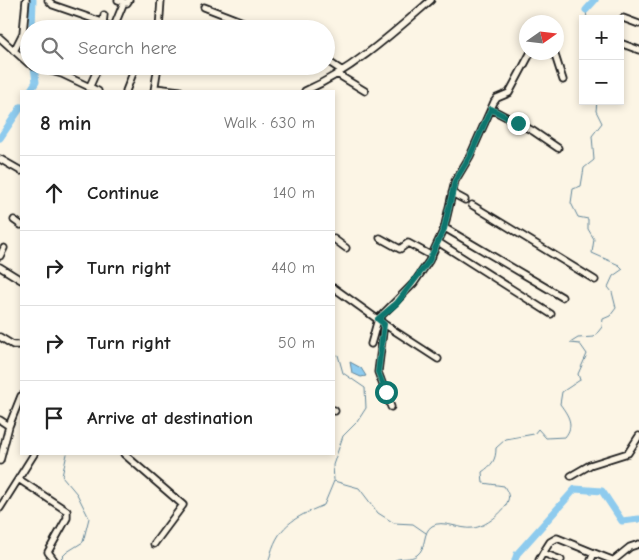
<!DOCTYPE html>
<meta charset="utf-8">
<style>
body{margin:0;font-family:"Comic Neue",sans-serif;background:#f6f6f6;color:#222}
.controls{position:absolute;right:15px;top:15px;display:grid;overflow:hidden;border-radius:0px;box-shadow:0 2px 8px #0003}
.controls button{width:45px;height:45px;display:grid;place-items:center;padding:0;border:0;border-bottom:1px solid #e0e0e0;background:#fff;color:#222;font:25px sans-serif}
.compass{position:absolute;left:519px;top:15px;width:45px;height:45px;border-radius:50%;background:#fff;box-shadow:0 2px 8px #0003;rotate:76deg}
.stop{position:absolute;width:15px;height:15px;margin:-11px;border:4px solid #0f766e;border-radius:50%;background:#fff}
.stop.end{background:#0f766e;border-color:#fff;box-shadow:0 1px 5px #0008}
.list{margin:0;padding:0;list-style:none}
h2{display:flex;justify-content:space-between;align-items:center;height:65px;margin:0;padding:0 20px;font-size:21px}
h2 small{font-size:16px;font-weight:400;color:#767676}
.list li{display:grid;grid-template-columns:32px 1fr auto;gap:15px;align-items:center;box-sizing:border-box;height:75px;padding:0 20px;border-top:1px solid #e0e0e0}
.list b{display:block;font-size:19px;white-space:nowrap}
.list em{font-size:16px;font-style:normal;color:#767676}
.icon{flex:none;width:28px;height:28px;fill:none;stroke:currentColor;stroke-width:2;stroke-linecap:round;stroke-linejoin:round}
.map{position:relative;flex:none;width:639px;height:560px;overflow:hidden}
.search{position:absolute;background:#fff;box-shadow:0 2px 8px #0003;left:20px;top:20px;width:315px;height:55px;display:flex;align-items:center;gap:12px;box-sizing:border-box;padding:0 18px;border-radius:28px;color:#767676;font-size:19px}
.panel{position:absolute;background:#fff;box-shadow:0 2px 8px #0003;left:20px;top:90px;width:315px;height:365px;border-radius:0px}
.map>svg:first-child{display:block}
.water{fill:#8ecbee;stroke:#60859a}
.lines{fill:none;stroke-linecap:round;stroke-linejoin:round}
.stream{stroke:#60859a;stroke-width:1}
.river{stroke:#8ecbee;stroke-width:7}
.minor-casing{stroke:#1c1c1c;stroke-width:9}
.minor{stroke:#fcf5e5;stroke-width:5.5}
.route{stroke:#0f766e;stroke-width:6}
</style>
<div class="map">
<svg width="639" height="560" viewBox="0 0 639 560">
<rect width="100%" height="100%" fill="#fcf5e5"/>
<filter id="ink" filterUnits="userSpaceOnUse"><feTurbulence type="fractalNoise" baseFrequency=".02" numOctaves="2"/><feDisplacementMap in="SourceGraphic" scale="10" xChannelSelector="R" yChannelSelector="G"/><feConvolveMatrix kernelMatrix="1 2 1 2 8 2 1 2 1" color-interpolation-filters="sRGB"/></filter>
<g filter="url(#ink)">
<!-- water -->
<path class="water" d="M350,362L361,368L366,376L361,377L352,373Z"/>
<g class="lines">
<!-- stream -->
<path class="stream" d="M586,10L587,19
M334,480L333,465L343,436L357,422L366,408L365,388L343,373L338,355
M63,560L61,558L67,552L83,542L89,518L77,494L62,476L67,454
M269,560C277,526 293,518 324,505L334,481L359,488L378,513L394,523L413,524L426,533
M395,560C401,557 411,560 417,555C427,548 422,532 432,526C442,519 461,530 473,528C485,527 505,512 508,500C510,495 506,490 504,486L483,483L482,472C492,465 496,460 496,448L506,439L534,434L538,429L546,438L565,437C575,425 568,415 560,404L562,392L580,380L578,374L587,354L580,344L570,343L578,338L594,337L602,327L603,319L610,316L616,308L612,292L608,287L613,276L623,269L619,265L592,253L594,239L588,229V219L578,217L571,203L573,189L581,186L584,168L594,160L592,136L602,123L596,111L597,101"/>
<!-- river -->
<path class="river" d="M586,10L595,0
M32,29L33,0
M30,91L36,82L34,66
M0,138L21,107
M515,560L517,554L575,489L602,491L622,521L639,519"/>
<defs>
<path id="minor" d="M48,0L53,5L102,22
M118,0L127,3L129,0
M204,7L261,29
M104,15L103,24L113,28
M623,18L639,24
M113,29L124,2
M159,29L161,0
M0,38L29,64
M620,43L639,50
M14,51L23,33L26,0
M554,52L563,80
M326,60L341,70
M33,66L62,74L98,91
M337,74L365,91
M89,88L99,66
M155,88L180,91
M126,91L133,73
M154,91L158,66
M305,91C351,71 393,33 431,0
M491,109L533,131L558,148
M0,159L21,171
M452,193L465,200
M472,205L595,280
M14,220L21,225
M445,228L562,297
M380,238L400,249L408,243L432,256
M334,239L346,248
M438,242L551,314
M0,256L4,248
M0,267L21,280
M334,288L384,324L378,372L391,407
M384,324L438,359
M0,337L13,345H21
M371,344L378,319L414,283L429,261L444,229L455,181L470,156L494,102L497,98L509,93L531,52
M334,410L335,411
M0,420L9,426
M124,454L183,505L154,544
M0,461L9,426L21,396
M571,476L590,465L628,453L639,436
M20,480L67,511V518L48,552L54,560
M0,508L34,454
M543,553L550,542L557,538L594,553
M539,560L543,553L561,560
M591,560L594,553L612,560
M614,560L630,547L639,544"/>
</defs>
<!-- minor casing -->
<use href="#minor" class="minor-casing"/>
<!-- minor -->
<use href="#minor" class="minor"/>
</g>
</g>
<g class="lines" filter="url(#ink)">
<!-- route -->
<path class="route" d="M386,392L378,372L384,324L378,319L397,303L429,261L444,229L455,181L470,156L491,109L518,123"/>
</g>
</svg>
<div class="controls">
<button>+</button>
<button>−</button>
</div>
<svg class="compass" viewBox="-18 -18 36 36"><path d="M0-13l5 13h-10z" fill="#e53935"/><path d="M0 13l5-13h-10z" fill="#767676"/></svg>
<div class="stop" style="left:386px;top:392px"></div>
<div class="stop end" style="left:518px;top:123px"></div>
<div class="search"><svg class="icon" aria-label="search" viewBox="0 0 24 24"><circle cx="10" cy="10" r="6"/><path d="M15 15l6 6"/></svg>Search here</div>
<section class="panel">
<h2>8 min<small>Walk · 630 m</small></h2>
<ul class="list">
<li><svg class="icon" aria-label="ahead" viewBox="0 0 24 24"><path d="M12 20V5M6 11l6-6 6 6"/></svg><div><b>Continue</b></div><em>140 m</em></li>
<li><svg class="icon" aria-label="right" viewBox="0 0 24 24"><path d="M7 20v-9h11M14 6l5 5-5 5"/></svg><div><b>Turn right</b></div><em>440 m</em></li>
<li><svg class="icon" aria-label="right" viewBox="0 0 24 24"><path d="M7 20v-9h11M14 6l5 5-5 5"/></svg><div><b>Turn right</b></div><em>50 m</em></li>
<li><svg class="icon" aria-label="arrive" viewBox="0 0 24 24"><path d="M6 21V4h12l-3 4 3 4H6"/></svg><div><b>Arrive at destination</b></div></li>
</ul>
</section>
</div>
